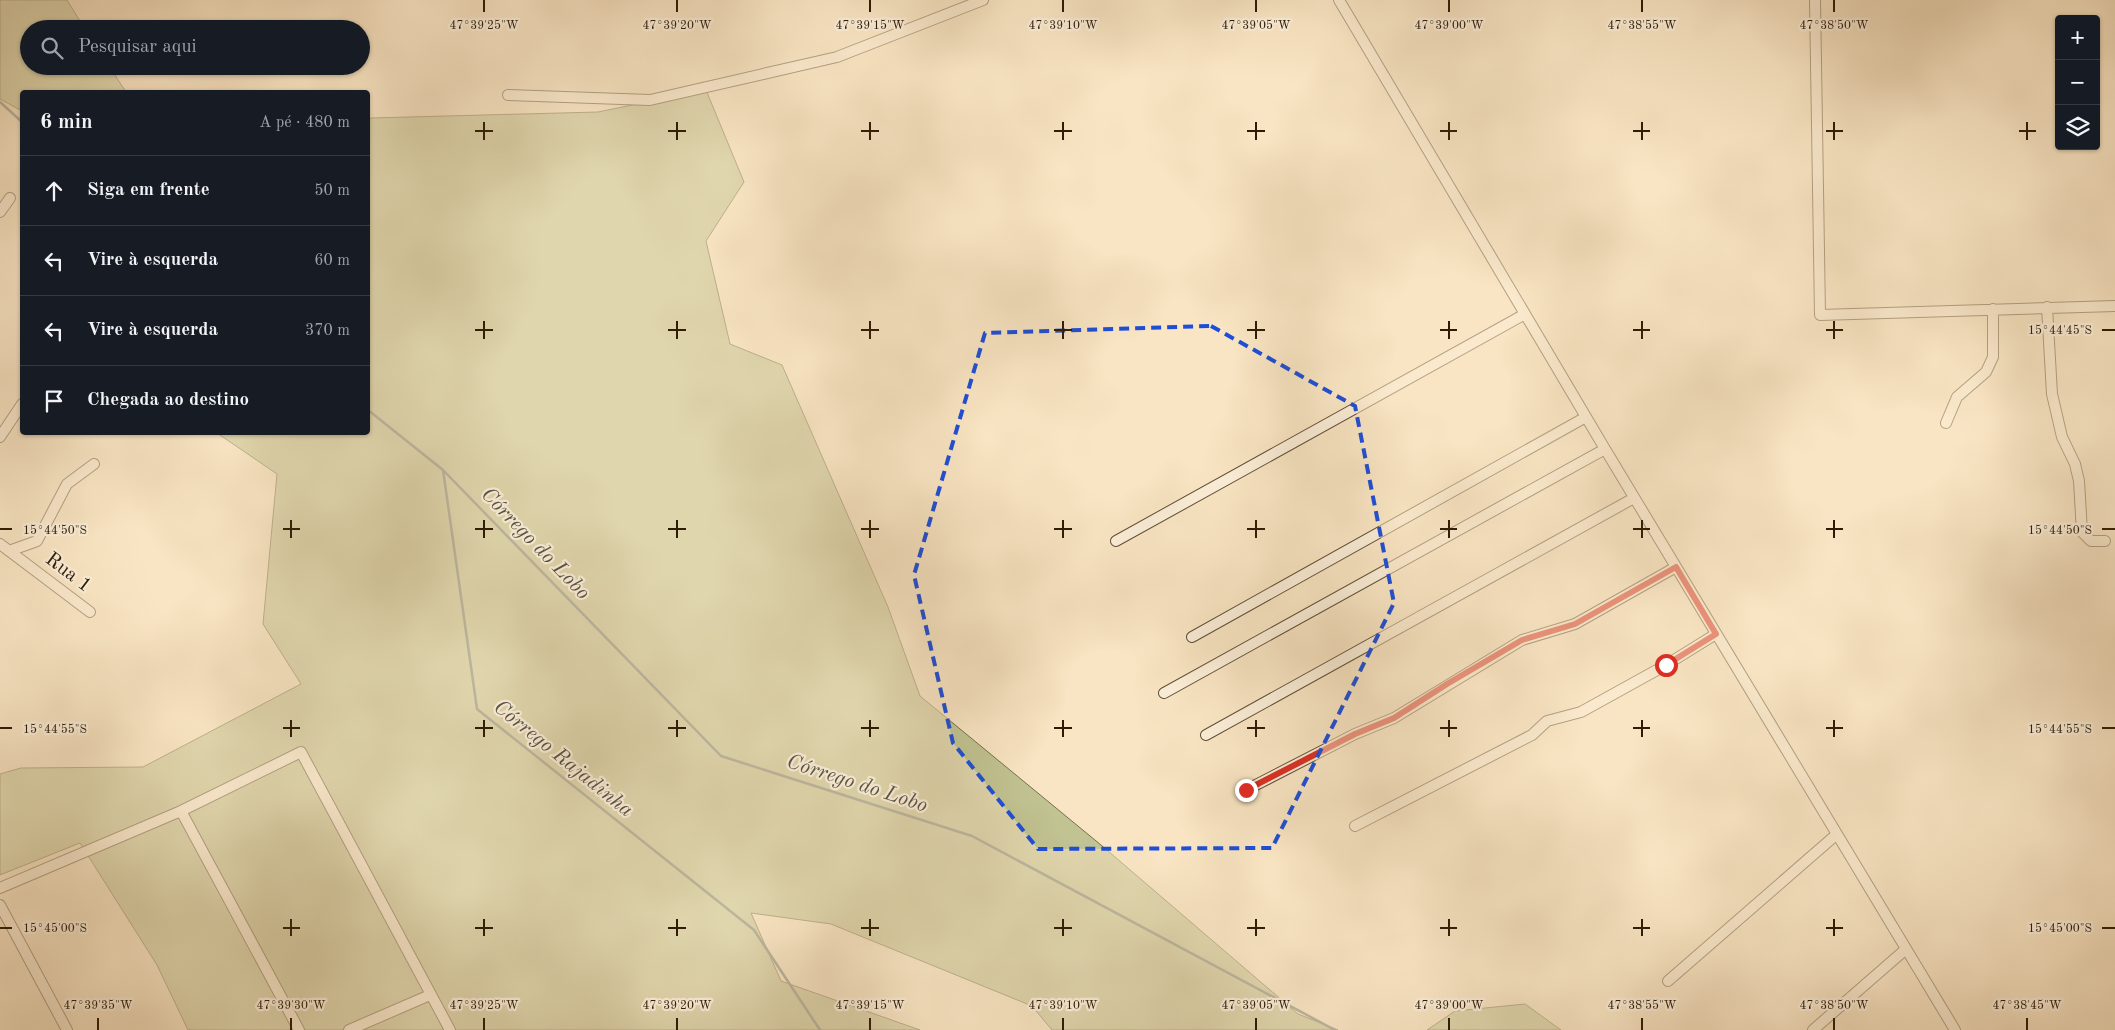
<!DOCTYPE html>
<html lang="pt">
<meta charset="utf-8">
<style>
body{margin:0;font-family:"Old Standard TT",serif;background:#242831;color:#f1f3f6}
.controls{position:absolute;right:15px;top:15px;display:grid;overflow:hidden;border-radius:5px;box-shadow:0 1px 4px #0004}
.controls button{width:45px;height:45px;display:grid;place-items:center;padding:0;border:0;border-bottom:1px solid #363941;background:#171b24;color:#f1f3f6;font:25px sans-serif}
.stop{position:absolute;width:15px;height:15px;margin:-11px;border:4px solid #d93025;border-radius:50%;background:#fff}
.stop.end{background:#d93025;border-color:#fff;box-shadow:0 1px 5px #0008}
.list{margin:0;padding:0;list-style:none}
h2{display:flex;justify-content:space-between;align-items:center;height:65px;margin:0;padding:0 20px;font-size:21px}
h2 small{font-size:16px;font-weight:400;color:#9ea1a6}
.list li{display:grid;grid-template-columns:32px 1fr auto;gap:15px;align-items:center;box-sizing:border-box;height:70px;padding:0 20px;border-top:1px solid #363941}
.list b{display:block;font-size:19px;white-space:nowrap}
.list em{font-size:16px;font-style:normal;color:#9ea1a6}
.icon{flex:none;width:28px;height:28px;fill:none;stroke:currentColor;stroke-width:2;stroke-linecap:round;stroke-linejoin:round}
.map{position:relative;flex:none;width:2115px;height:1030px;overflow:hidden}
.search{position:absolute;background:#171b24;box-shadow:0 1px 4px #0004;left:20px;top:20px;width:350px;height:55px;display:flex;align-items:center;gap:12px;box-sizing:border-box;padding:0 18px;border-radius:28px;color:#9ea1a6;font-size:19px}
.panel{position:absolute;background:#171b24;box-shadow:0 1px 4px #0004;left:20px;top:90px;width:350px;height:345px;border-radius:5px}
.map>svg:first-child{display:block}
.green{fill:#c1c392;stroke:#776f4c}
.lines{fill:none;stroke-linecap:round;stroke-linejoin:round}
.stream{stroke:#727c72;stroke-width:2.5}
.minor-casing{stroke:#604e34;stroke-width:12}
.minor{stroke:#fbeed8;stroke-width:10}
.route{stroke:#d93025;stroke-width:6}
.marked{fill:none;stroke:#1d4ed8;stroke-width:4;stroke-dasharray:10 6;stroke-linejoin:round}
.ticks{fill:none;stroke:#2d1b05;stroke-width:2}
.labels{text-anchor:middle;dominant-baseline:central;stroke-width:4.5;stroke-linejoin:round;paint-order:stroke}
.street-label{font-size:20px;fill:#2d1b05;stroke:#fbeed8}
.water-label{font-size:21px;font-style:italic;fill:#555445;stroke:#fbeed8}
.ticks-label{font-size:12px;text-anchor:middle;fill:#2d1b05;stroke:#fbeed8;stroke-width:4.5;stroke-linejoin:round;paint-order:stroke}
</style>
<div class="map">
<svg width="2115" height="1030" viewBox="0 0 2115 1030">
<rect width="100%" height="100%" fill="#f9e5c3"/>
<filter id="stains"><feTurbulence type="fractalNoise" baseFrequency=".004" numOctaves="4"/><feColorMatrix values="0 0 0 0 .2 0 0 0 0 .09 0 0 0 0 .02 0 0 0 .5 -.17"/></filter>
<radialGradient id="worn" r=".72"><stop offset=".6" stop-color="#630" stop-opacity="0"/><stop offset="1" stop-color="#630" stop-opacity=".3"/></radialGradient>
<!-- green -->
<path class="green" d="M0,0H67L85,29H29V66H109L126,92H22V111L0,99Z
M706,90L744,182L706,241L730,344L782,365L888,607L920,696L1101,845L1298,1014L1338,1030H1052L1032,1006L831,924L751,913L781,981L920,1030H188L157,965L80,843L0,875V774L21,768L143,767L301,684L263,624L277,474L217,433L368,432V120L371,118L598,112Z
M1525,1004L1561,1030H1427L1455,1011Z"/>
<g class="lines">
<!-- stream -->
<path class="stream" d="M0,102L22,122
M368,410L443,470L477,709L754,930L820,1030
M443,470L721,756L972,836L1335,1030"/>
<defs>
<path id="minor" d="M1339,0L1605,449L1955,1030
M1815,0L1820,315L2115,306
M508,95L650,100L837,57L983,0
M0,212L10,198
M2047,307L2052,394L2062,437L2075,464L2079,481L2082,532L2091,541H2105
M1946,423L1957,397L1986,372L1993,357V309
M0,437L22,404
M1116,541L1525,314
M0,544L90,612
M9,551L37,541L67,484L94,464
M1192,637L1586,417
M1164,693L1605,449
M1206,735L1634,498
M1246,790L1355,734L1394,718L1522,640L1575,624L1676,567
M181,811L299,1030
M1355,826L1532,735L1547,721L1581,712L1666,665L1716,634
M0,888L181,811L301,752L450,1030
M0,905L67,1030
M1668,981L1837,834
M349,1030L430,995
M1813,1030L1906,949"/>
</defs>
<!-- minor casing -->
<use href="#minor" class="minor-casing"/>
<!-- minor -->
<use href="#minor" class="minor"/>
</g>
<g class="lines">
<!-- route -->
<path class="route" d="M1246,790L1355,734L1394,718L1447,684L1522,640L1575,624L1676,567L1716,634L1666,665"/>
</g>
<!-- marked area -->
<path d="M0 0H2115V1030H0ZM1211,326L1355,406L1394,603L1272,848L1038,849L953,743L914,575L985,333Z" fill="#f9e5c3" fill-opacity=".55" fill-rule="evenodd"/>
<path class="marked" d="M1211,326L1355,406L1394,603L1272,848L1038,849L953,743L914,575L985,333Z"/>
<!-- ticks -->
<path class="ticks" d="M484,0V12M677,0V12M870,0V12M1063,0V12M1256,0V12M1449,0V12M1642,0V12M1834,0V12M484,122V140M677,122V140M870,122V140M1063,122V140M1256,122V140M1449,122V140M1642,122V140M1834,122V140M2027,122V140M475,131H493M668,131H686M861,131H879M1054,131H1072M1247,131H1265M1440,131H1457M1633,131H1650M1826,131H1843M2019,131H2036M484,321V339M677,321V339M870,321V339M1063,321V339M1256,321V339M1449,321V339M1642,321V339M1834,321V339M475,330H493M668,330H686M861,330H879M1054,330H1072M1247,330H1265M1440,330H1457M1633,330H1650M1826,330H1843M2102,330H2115M291,520V538M484,520V538M677,520V538M870,520V538M1063,520V538M1256,520V538M1449,520V538M1642,520V538M1834,520V538M0,529H12M283,529H300M475,529H493M668,529H686M861,529H879M1054,529H1072M1247,529H1265M1440,529H1457M1633,529H1650M1826,529H1843M2102,529H2115M291,720V737M484,720V737M677,720V737M870,720V737M1063,720V737M1256,720V737M1449,720V737M1642,720V737M1834,720V737M0,728H12M283,728H300M475,728H493M668,728H686M861,728H879M1054,728H1072M1247,728H1265M1440,728H1457M1633,728H1650M1826,728H1843M2102,728H2115M291,919V936M484,919V936M677,919V936M870,919V936M1063,919V936M1256,919V936M1449,919V936M1642,919V936M1834,919V936M0,928H12M283,928H300M475,928H493M668,928H686M861,928H879M1054,928H1072M1247,928H1265M1440,928H1457M1633,928H1650M1826,928H1843M2102,928H2115M98,1018V1030M291,1018V1030M484,1018V1030M677,1018V1030M870,1018V1030M1063,1018V1030M1256,1018V1030M1449,1018V1030M1642,1018V1030M1834,1018V1030M2027,1018V1030"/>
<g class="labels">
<!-- street labels -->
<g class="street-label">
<text transform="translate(68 573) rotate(37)">Rua 1</text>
</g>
<!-- water labels -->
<g class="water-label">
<text transform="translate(535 544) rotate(46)">Córrego do Lobo</text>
<text transform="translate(563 759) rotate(39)">Córrego Rajadinha</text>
<text transform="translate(857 784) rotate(18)">Córrego do Lobo</text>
</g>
</g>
<g class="ticks-label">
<text x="484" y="29">47°39'25"W</text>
<text x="677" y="29">47°39'20"W</text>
<text x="870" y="29">47°39'15"W</text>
<text x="1063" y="29">47°39'10"W</text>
<text x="1256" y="29">47°39'05"W</text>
<text x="1449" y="29">47°39'00"W</text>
<text x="1642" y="29">47°38'55"W</text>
<text x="1834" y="29">47°38'50"W</text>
<text x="2060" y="334">15°44'45"S</text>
<text x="55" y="534">15°44'50"S</text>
<text x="2060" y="534">15°44'50"S</text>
<text x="55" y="733">15°44'55"S</text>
<text x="2060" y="733">15°44'55"S</text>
<text x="55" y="932">15°45'00"S</text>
<text x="2060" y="932">15°45'00"S</text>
<text x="98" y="1009">47°39'35"W</text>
<text x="291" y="1009">47°39'30"W</text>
<text x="484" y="1009">47°39'25"W</text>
<text x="677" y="1009">47°39'20"W</text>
<text x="870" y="1009">47°39'15"W</text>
<text x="1063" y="1009">47°39'10"W</text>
<text x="1256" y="1009">47°39'05"W</text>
<text x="1449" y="1009">47°39'00"W</text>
<text x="1642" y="1009">47°38'55"W</text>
<text x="1834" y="1009">47°38'50"W</text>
<text x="2027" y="1009">47°38'45"W</text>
</g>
<rect width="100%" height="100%" filter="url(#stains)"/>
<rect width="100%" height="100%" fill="url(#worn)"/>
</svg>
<div class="controls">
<button>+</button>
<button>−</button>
<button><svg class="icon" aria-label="layers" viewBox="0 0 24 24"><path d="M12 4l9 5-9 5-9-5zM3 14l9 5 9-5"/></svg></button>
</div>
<div class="stop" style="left:1666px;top:665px"></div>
<div class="stop end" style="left:1246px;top:790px"></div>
<div class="search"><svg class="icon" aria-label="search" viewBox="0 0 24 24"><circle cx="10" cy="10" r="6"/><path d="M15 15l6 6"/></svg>Pesquisar aqui</div>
<section class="panel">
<h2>6 min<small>A pé · 480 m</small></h2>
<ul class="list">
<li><svg class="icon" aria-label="ahead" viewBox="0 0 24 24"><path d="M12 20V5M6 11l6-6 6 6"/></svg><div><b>Siga em frente</b></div><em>50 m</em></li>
<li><svg class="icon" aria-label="left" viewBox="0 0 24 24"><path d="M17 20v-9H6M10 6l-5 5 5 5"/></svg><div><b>Vire à esquerda</b></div><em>60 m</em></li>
<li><svg class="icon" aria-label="left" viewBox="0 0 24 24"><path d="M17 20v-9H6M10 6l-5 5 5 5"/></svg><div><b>Vire à esquerda</b></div><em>370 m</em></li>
<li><svg class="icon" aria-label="arrive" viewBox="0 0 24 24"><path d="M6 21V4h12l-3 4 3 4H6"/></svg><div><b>Chegada ao destino</b></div></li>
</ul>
</section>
</div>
